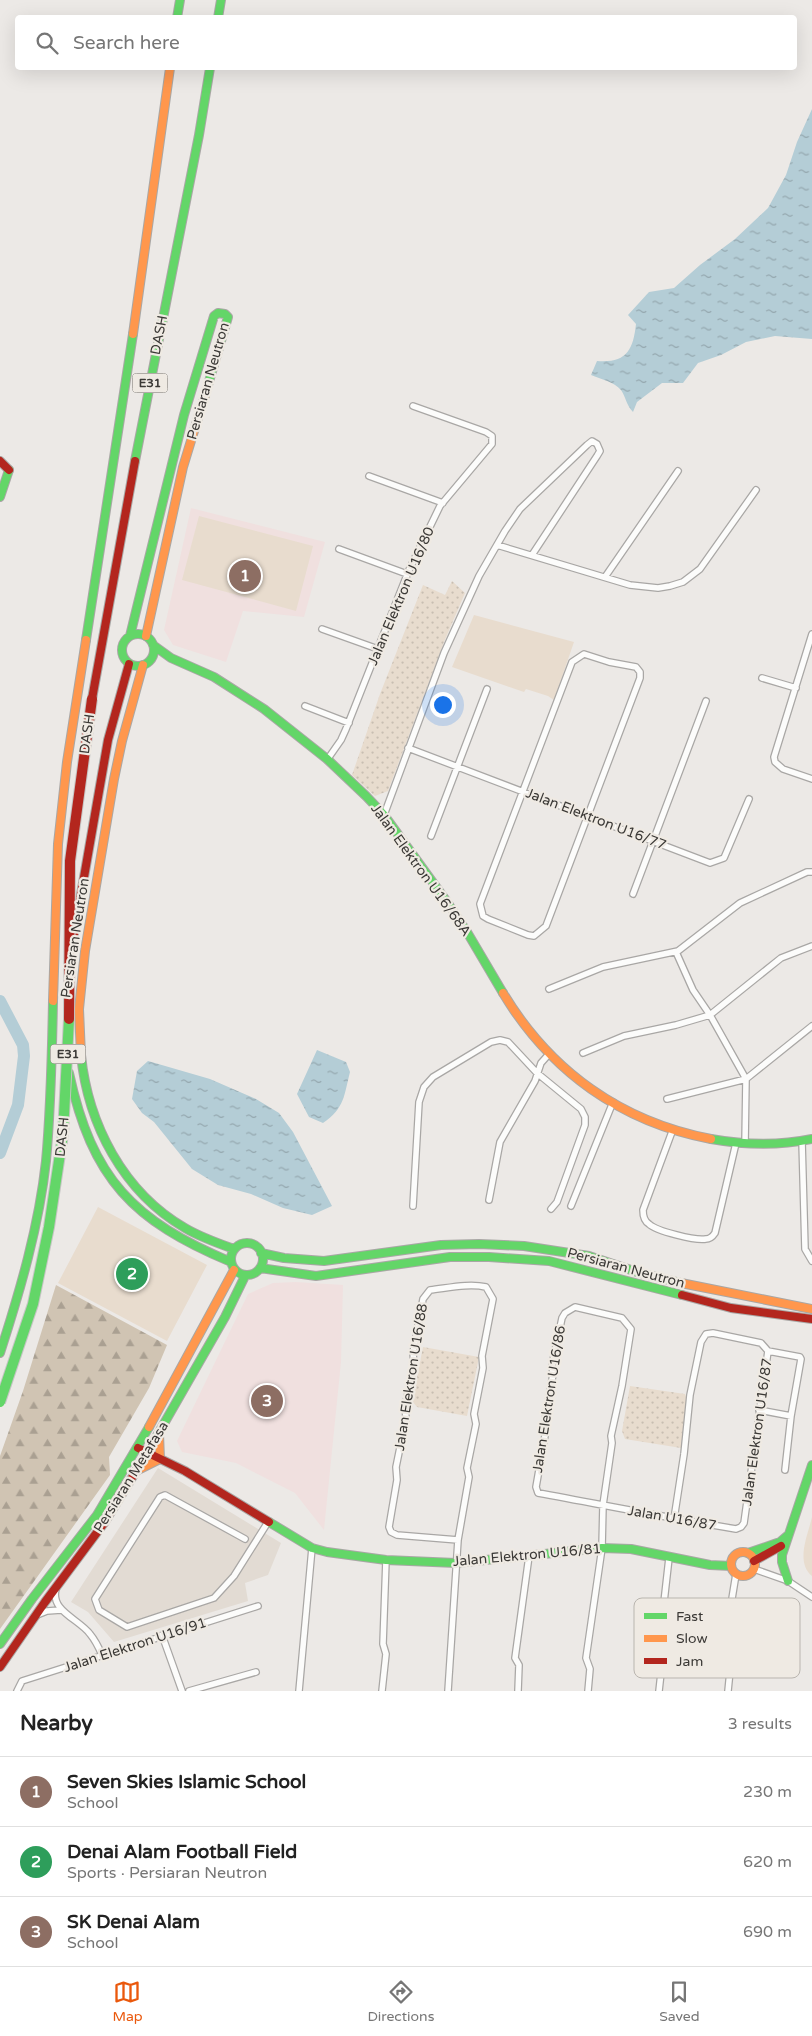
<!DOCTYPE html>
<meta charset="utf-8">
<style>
body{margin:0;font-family:"Varela Round",sans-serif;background:#f6f6f6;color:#222}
.you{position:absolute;left:442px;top:704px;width:18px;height:18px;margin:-12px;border:4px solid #fff;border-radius:50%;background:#1a73e8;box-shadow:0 0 0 8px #1a73e833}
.badge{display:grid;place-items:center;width:32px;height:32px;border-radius:50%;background:#ea580c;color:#fff;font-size:16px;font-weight:700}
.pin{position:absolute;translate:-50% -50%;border:2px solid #fff;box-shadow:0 1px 5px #0006}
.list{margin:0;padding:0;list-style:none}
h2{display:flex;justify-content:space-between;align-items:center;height:65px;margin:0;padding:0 20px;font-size:21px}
h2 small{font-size:16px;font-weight:400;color:#767676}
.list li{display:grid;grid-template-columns:32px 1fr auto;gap:15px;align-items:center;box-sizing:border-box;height:70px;padding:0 20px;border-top:1px solid #e0e0e0}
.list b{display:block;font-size:19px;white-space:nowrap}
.list p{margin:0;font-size:16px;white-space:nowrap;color:#767676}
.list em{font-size:16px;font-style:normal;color:#767676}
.icon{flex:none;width:28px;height:28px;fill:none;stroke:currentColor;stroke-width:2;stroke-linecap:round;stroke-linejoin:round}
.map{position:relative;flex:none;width:812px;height:1691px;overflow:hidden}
.search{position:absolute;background:#fff;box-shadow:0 5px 20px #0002;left:15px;right:15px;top:15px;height:55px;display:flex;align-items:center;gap:12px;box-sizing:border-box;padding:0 18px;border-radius:5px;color:#767676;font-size:19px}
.sheet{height:275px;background:#fff}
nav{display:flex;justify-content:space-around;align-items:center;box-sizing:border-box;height:70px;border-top:1px solid #e0e0e0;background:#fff;font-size:14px;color:#767676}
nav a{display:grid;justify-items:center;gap:2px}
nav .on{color:#ea580c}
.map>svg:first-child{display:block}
.built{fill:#e2dbd3}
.education{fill:#f0e0df}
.grass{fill:#e8dcce}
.forest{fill:url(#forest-firs)}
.park{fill:url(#park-dots)}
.water{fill:url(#water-ripples)}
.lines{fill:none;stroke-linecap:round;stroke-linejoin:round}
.river{stroke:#b4cdd6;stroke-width:12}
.street-casing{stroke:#a9a7a5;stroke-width:8}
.fast-casing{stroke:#a9a7a5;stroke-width:10}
.slow-casing{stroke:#a9a7a5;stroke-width:10}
.jam-casing{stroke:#a9a7a5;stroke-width:10}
.street{stroke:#fcfcfb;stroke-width:5.5}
.fast{stroke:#63d668;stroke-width:8}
.slow{stroke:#ff974d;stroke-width:8}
.jam{stroke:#b3261e;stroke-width:8}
.fast-bridge-casing{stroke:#c5c4c3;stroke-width:12;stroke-linecap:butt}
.jam-bridge-casing{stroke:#c5c4c3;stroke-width:12;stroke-linecap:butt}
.fast-bridge{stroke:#63d668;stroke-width:10}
.jam-bridge{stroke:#b3261e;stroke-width:10}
.labels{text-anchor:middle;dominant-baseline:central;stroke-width:4.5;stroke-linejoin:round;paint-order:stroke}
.shield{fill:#efeae3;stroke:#716e6a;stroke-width:1}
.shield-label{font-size:12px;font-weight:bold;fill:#3b3936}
.street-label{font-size:14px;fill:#3b3936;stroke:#efeae3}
.key{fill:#efeae3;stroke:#b9b5af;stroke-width:1}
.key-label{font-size:14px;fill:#3b3936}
</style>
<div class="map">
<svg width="812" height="1691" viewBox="0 0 812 1691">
<defs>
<pattern id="forest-firs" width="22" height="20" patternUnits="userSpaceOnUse" patternTransform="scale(1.25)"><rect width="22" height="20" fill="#d0c4b3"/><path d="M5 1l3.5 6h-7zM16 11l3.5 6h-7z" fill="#aaa092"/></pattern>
<pattern id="park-dots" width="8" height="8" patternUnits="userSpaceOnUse" patternTransform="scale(1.25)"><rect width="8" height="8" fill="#e8dcce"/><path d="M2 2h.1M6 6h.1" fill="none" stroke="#c8beb2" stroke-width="1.8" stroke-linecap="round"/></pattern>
<pattern id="water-ripples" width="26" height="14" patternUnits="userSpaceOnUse" patternTransform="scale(1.25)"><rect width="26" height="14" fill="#b4cdd6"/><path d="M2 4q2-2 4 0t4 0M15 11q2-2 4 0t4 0" fill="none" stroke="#94a7ae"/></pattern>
</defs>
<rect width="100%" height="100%" fill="#ece9e6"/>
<!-- built -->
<path class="built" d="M158,1468L281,1543L268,1575L245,1583L248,1601L114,1642L88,1612L71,1602Z"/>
<!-- education -->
<path class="education" d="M191,508L325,542L304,617L243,611L226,662L173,645L164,630Z
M296,1282L343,1285L341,1362L324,1530L295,1493L236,1463L182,1452L177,1441L248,1294L273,1283Z"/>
<!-- grass -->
<path class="grass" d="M199,516L313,546L296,611L182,580Z
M474,615L574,642L554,700L548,696L526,689L524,692L452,667Z
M98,1207L207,1265L167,1341L58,1283Z
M812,1517V1576C795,1562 808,1535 812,1517Z"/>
<!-- forest -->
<path class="forest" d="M56,1285L167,1345L149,1388L109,1457L110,1475L0,1629V1456L23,1391Z"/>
<!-- park -->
<path class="park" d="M452,581L465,593L444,642L388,791L375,796L352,775L380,694L423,585L445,595Z
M423,1347L479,1357L467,1416L417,1407L412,1401Z
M630,1386L685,1394L687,1400L681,1448L625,1439L622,1431Z"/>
<!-- water -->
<path class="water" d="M812,109V339L775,336L746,342L721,355L698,363L683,383H662L637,402L633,412C626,405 626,397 621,390C614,382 601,379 591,375L597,361C626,363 633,351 636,324L628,315L649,292L674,288L700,265L735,239L768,208L786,175L797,142Z
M317,1050L346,1062L350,1072C344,1095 345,1108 323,1123L309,1117L297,1094Z
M148,1061L210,1079L256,1099L279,1113L293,1132L332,1206L312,1215L283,1208L251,1194L218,1185L192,1169L154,1122L142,1113L132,1099L137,1071Z"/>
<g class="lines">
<!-- river -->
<path class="river" d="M0,1001L23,1045L24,1056L18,1105L0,1153"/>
<defs>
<path id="street" d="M369,476L443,503
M497,545L630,585L658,588L670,586L683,582L700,569L756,490
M339,549L407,574
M605,577L678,471
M322,629L378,649
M812,634L774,757L775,762L783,769L812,779
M584,654L609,662L636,667L640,672V678L546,926L534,936L528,935L488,919L483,916L480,904L572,662Z
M762,678L796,688
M305,706L349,723
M408,748L710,863L724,858L749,799
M327,760L341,740L346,729L409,570L440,506L492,444V436L486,432L413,406
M384,815L444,653L479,576L505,531L520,509L587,445L592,441L597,444L600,451L597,456L532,555
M431,836L487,689
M633,894L706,701
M676,952L693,990L710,1015L746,1079L745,1144
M549,989L603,967L678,951L740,903L807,872H812
M583,1053L624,1036L676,1025L710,1015L781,958L812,946
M667,1099L746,1079L812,1026
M673,1129L643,1210C643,1215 644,1221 649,1224C656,1231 696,1241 706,1239C710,1239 713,1236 715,1233L736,1143
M802,1141L805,1249L812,1261
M489,1200L500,1142L535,1081L541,1063L549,1054
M413,1206L419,1102L424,1087L433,1077L491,1042L500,1040L508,1042L537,1073L581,1109L585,1117V1125L557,1202L551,1209
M571,1206L613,1102
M768,1351L800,1357L801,1359L791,1416L785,1470
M759,1410L791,1416
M245,1539L165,1495L160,1497L95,1599L99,1610L127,1627L214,1598L234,1576L268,1522
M754,1569L788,1581L812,1597
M56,1589C50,1611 79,1619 90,1634C95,1640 99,1648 102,1655
M37,1615L47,1611L61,1610
M162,1635L182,1691
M17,1691L22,1681L258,1606
M189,1691L256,1672
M299,1691L312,1548
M382,1691L386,1654L383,1644L386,1560
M448,1691L458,1540L469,1477L467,1468L476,1424L474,1414L483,1368L482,1356L493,1299L486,1287C469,1283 448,1288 430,1290L423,1299L413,1353L414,1365L405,1407L406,1418L396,1467L397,1480L389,1527L391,1532L397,1535L458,1540
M518,1691L519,1665L515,1658L529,1556
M588,1691L590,1669L586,1658L602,1548L603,1505L612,1443L611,1436L622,1386L631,1329L622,1318L575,1307L565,1313L562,1318L552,1365L553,1374L545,1421L546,1430L536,1487L538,1493C604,1505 669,1518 736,1529L741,1527L744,1523L768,1351L761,1343L713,1333L706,1334L701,1342L690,1395L684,1454L674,1519
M659,1691L662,1664L658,1655L669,1558
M728,1691L730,1671L726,1661L729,1617L736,1574"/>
<path id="fast" d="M177,18L180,0
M218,18L221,0
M135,461L199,135L210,68
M0,497L9,470
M122 650a16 16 0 1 1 32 0a16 16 0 1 1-32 0Z
M130,636L184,415L214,316L218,313L225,314L228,317L205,395
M86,640L133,334
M153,645L171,658L214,677L264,709L327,759L366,796L384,815L447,902L467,932L503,993
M81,1055C88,1124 123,1192 185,1228C200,1237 217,1243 234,1249
M69,1073C92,1179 133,1221 231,1262
M711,1139C745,1145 778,1146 812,1139
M231 1259a16 16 0 1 1 32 0a16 16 0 1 1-32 0Z
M261,1253L284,1258L324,1261L441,1245L479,1244L524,1246L589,1256L640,1273L681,1283
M260,1268L316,1276L450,1257H489L549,1261L682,1295
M0,1353C20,1291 39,1226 46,1161C51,1108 52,1054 53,1001
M146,1455L225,1317L245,1276
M269,1522L312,1548L327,1552L386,1560L456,1563L602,1548L631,1549L710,1565L731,1566
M748,1553L780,1542L787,1536
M788,1581L782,1562V1555L812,1465
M0,1644L32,1599L97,1515L149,1427"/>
<path id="slow" d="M133,334L170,68
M146,636L183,467L205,395
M503,993C550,1071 621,1122 711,1139
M53,1001L58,844L67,762L86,640
M81,1055L79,1009L85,951L114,779L122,741L143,665
M681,1283L812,1309
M149,1427L234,1270
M159,1434L160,1459
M138,1470L160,1459
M731 1564a12 12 0 1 1 24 0a12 12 0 1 1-24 0Z"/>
<path id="jam" d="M0,461L9,470
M92,699L135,461
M73,940L108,740L129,664
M682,1295L731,1308L812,1319
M138,1448L185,1471L269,1522
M754,1561L781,1546
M0,1667L45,1602L104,1523L146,1455"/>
</defs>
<!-- street casing -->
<use href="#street" class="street-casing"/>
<!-- fast casing -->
<use href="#fast" class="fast-casing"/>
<!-- slow casing -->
<use href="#slow" class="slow-casing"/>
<!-- jam casing -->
<use href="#jam" class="jam-casing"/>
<!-- street -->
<use href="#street" class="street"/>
<!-- fast -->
<use href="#fast" class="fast"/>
<!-- slow -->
<use href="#slow" class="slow"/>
<!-- jam -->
<use href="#jam" class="jam"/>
<defs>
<path id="fast-bridge" d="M0,1402L33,1304L49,1227L63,1134L69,1019"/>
<path id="jam-bridge" d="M69,1019L70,861L92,699"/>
</defs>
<!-- fast-bridge casing -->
<use href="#fast-bridge" class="fast-bridge-casing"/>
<!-- jam-bridge casing -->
<use href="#jam-bridge" class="jam-bridge-casing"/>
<!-- fast-bridge -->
<use href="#fast-bridge" class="fast-bridge"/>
<!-- jam-bridge -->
<use href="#jam-bridge" class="jam-bridge"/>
</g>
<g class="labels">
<!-- shield labels -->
<g class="shield">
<rect x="132.5" y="373.5" width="35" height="19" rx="4"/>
<rect x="50.5" y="1044.5" width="35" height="19" rx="4"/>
</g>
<g class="shield-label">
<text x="150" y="383">E31</text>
<text x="68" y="1054">E31</text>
</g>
<!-- street labels -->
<g class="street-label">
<text transform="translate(159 335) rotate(-79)">DASH</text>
<text transform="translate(208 381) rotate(-74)">Persiaran Neutron</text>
<text transform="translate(401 596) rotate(-67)">Jalan Elektron U16/80</text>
<text transform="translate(87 734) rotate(-82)">DASH</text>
<text transform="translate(596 819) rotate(21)">Jalan Elektron U16/77</text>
<text transform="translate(421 870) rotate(54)">Jalan Elektron U16/68A</text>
<text transform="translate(75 938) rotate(-81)">Persiaran Neutron</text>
<text transform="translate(62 1137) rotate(-84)">DASH</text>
<text transform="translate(626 1268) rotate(15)">Persiaran Neutron</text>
<text transform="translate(411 1377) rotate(-81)">Jalan Elektron U16/88</text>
<text transform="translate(549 1399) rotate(-81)">Jalan Elektron U16/86</text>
<text transform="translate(757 1432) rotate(-82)">Jalan Elektron U16/87</text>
<text transform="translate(131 1477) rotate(-58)">Persiaran Metafasa</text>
<text transform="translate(672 1518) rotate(10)">Jalan U16/87</text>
<text transform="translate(527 1555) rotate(-5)">Jalan Elektron U16/81</text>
<text transform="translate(135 1645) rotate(-18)">Jalan Elektron U16/91</text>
</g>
</g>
<!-- legend -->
<rect x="634" y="1598" width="166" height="80" rx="8" class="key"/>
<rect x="644" y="1613" width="23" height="6" fill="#63d668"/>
<rect x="644" y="1635" width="23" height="7" fill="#ff974d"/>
<rect x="644" y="1658" width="23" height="6" fill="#b3261e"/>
<g class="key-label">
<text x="676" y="1621">Fast</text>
<text x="676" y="1643">Slow</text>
<text x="676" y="1666">Jam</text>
</g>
</svg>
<div class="you"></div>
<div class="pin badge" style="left:245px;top:576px;background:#8d6e63">1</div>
<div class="pin badge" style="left:132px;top:1274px;background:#2e9e5b">2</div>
<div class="pin badge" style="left:267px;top:1401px;background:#8d6e63">3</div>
<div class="search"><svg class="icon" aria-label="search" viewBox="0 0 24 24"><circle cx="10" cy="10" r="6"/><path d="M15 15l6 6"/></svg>Search here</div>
</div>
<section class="sheet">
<h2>Nearby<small>3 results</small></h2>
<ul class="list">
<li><span class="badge" style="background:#8d6e63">1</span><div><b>Seven Skies Islamic School</b><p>School</p></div><em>230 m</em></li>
<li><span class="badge" style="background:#2e9e5b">2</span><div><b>Denai Alam Football Field</b><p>Sports · Persiaran Neutron</p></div><em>620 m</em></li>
<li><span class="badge" style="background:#8d6e63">3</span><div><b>SK Denai Alam</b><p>School</p></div><em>690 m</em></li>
</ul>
</section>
<nav>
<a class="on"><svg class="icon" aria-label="map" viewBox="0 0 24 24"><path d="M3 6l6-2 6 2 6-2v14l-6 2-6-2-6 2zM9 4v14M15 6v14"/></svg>Map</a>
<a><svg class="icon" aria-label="directions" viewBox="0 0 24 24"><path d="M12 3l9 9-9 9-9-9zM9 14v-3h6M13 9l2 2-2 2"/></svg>Directions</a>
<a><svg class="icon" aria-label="saved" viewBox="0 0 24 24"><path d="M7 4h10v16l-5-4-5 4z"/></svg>Saved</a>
</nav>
